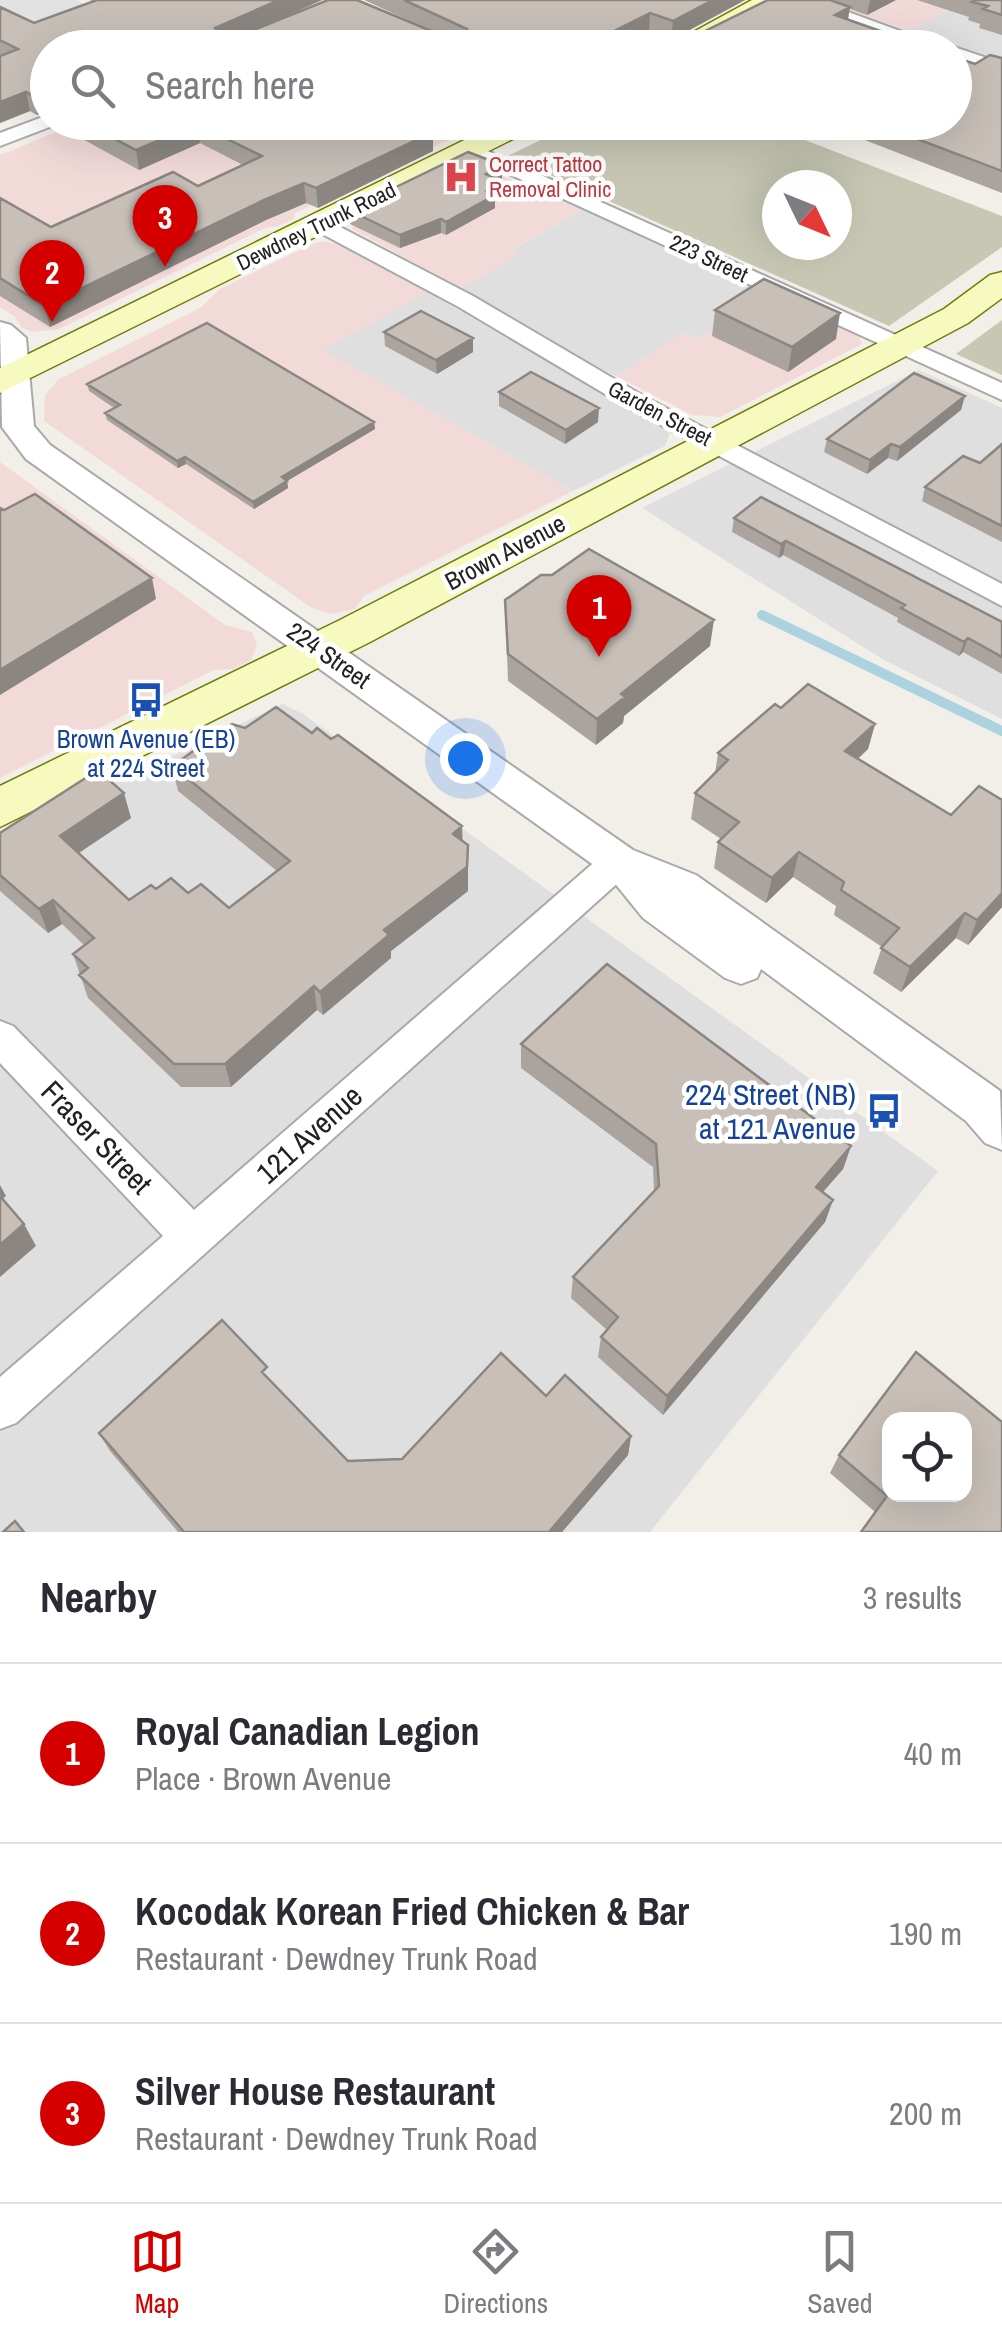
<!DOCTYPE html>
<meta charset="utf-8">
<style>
body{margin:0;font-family:"Archivo Narrow",sans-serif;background:#f2f2f3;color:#2b2b33}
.controls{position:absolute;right:30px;bottom:30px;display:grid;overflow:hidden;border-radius:20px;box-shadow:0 10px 40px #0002}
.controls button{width:90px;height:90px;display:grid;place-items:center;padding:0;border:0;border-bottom:2px solid #e1e1e2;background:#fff;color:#2b2b33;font:50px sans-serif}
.compass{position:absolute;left:762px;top:170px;width:90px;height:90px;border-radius:50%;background:#fff;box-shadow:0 10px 40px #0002;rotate:133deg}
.you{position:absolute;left:465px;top:758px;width:35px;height:35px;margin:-25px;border:8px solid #fff;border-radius:50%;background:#1a73e8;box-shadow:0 0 0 15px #1a73e833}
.badge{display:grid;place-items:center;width:65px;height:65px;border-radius:50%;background:#d40000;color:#fff;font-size:32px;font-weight:700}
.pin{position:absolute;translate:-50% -82px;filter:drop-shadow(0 2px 5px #0008)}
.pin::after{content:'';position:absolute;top:52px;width:35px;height:30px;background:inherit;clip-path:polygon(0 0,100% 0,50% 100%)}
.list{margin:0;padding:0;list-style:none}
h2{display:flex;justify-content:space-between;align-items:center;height:130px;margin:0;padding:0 40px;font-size:42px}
h2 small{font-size:32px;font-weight:400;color:#7c7c81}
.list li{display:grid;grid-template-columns:65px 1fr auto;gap:30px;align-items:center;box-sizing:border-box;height:180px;padding:0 40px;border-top:2px solid #e1e1e2}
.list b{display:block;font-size:38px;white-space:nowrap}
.list p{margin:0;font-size:32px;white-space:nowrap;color:#7c7c81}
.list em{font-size:32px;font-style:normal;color:#7c7c81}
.icon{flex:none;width:55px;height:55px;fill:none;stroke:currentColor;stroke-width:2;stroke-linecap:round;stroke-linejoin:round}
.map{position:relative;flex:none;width:1002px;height:1532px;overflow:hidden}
.search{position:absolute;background:#fff;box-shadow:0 10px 40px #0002;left:30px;right:30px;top:30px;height:110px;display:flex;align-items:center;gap:25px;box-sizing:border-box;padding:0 35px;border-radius:55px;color:#7c7c81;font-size:38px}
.sheet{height:670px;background:#fff}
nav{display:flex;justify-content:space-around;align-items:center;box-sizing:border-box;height:140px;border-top:2px solid #e1e1e2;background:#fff;font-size:28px;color:#7c7c81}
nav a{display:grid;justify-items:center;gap:5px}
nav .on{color:#d40000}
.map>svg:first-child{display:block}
.residential{fill:#e0dfdf}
.commercial{fill:#f2dad9}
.construction{fill:#c7c7b4;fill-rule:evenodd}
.parking{fill:#e2e2e2}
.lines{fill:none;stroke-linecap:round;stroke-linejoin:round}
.stream{stroke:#aad3df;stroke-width:10}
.minor-casing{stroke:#a9a9a9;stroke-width:4}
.tertiary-casing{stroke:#a9a9a9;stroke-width:4}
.secondary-casing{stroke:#707d05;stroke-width:3}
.minor{fill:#fff;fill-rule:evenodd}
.tertiary{fill:#fff;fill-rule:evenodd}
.secondary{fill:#f7fabf;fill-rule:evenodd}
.wall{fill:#aba49e}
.shaded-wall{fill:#8b8681}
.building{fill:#c7bfb8;stroke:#8b8681;stroke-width:2.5;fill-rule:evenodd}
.labels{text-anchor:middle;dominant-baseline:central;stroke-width:9;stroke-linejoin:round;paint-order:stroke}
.far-health-label{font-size:22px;fill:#be3a42;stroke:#fff;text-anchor:start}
.far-street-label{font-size:22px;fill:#222;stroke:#fff}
.street-label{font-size:25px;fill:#222;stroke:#fff}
.transit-label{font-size:25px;fill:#164399;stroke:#fff}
.near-transit-label{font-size:30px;fill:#164399;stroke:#fff;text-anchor:end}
.near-street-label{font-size:30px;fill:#222;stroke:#fff}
</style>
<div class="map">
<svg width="1002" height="1532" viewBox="0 0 1002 1532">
<rect width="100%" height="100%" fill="#f2efe9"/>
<!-- residential -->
<path class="residential" d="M966,0H1002V61L909,31Z
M585,208L770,291L698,339L684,333L616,376L547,341L461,288L517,255L510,251Z
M427,292L665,428L670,433L665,446L573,491L322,350Z
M919,370L1002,408V719L884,660L642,508Z
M283,704L303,714L938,1171L650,1532H0V836Z"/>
<!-- commercial -->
<path class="commercial" d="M819,0H966L909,31Z
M79,123H484L295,213L293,219L279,226L265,228L59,329L33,332L22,328L15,317L0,307V155Z
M480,167L585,208L511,250L518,255L461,288L352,229L353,224Z
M325,241L348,248L427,292L323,350L573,491L364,596L355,609L331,614L312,608L44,421L45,395L59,379L200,308L220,289L312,244Z
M770,291L857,333L862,344L720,417L692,415L616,376L684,333L698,339Z
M0,462L225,625L252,632L257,645L251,660L233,669L214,670L0,778Z"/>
<!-- construction -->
<path class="construction" d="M575,123H761L1002,216V247L889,326L508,156ZM777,185H837V245H777Z
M1002,320V375L956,354Z"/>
<!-- parking -->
<path class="parking" d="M0,0H76L97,10L27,35L0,22Z"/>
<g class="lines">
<!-- stream -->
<path class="stream" d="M762,615L1002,731"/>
<defs>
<path id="minor" d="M789,0H815L947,48H918Z
M954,47L1002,63V75L954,59Z
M48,115V122H57L55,125L0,146V133Z
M470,143L1002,383V400L463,153L460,149Z
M321,217L473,296L645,397L1002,584V606L627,407L457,306L313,229L310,224Z
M618,849L630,852L635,862L630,872L16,1423L0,1429V1377L163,1236L0,1063V1021L13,1026L194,1210L606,852Z"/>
<path id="tertiary" d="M0,322L11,325L26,338L34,426L50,445L633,850L696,875L1000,1091L1002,1150L985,1143L966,1121L761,969L757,978L741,984L725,978L643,918L609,876L26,459L2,427Z"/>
<path id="secondary" d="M752,0H785L781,6L699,48H664Z
M501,122H539L535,128L0,393V368Z
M1002,272V298L968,323L370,642L0,827V786L340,620L944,309L990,275Z"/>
</defs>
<!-- minor casing -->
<use href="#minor" class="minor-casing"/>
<!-- tertiary casing -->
<use href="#tertiary" class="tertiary-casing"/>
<!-- secondary casing -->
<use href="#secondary" class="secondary-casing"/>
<!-- minor -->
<use href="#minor" class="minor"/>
<!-- tertiary -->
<use href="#tertiary" class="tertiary"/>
<!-- secondary -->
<use href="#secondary" class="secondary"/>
</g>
<!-- wall -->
<path class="wall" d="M89,0H322L273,22L436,33L364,0H745L671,40L649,32L617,48H48V113L47,112L37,115L30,111L0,123V7L34,23L93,1Z
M768,0H896L867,15L850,9L702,45L703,32Z
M917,0H1002V35L979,28L980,24L968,20L969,17Z
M1002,58V193L818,122H954L975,64Z
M58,122H468L433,140V151L318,208L306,203L266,220L50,327L0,296V198L51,227L198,186L243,165L200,143L139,170L59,126Z
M502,179L499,180L504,195L495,200V208L446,235L441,233L400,248L350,224L349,210Z
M715,310L836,339L788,372L712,336Z
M384,332L473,352L437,374L385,346Z
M87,384L374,422L375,429L287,481L288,488L254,509L186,464L178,468L107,420L105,413L114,408L89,391Z
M499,392L598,422L565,444L499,406Z
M961,410L897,461L888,458L867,474L824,452L827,439Z
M1002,444V542L922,501L925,487L980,463Z
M734,518L1002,622V674L963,652L959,656L897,622L898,618L783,555L779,558L732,532Z
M505,600L710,646L624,716L623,723L596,745L508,681Z
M781,708L875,724L868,749L858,759L1002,907L968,945L956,938L901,992L873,973L882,947L834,915L836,906L793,877L766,903L714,868L718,842L721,839L691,819L695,793L715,773L718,753Z
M245,728L312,733L331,739L462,826V841L468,845V891L391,951V958L323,1015L317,1010L231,1087H181L88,998L73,954L84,945L62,924L48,933L0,891V833L131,818L79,853L129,900L156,889L188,893L229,908L277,871L178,791L172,766Z
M521,1044L851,1146L843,1169L823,1192L833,1200L825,1222L663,1415L598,1357L601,1337L607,1330L571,1298L573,1277L654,1191L653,1167L521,1068Z
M271,1381L348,1461L402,1459L546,1396L631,1436L628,1455L562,1532H178L110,1451L99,1433Z
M1002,1422L875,1512L830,1473L839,1455Z"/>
<!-- shaded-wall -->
<path class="shaded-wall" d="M279,0H322L217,47L215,28Z
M713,0H745L671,40L673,21Z
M870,0H896L867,15Z
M850,7L847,26L835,15Z
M650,13L649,32L617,48H580Z
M26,92L30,111L0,123V102Z
M42,92L47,112L37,115L33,96Z
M428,122H468L433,140V151L318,208L316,188Z
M197,124L200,143L139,170L136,150Z
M502,165V179L486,187V174Z
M504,182V195L495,200V208L446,235V222L487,191Z
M304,183L306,203L266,220L50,327L45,306L264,200Z
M441,219V233L400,248V235Z
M840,313L836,339L788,372L792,347Z
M473,338V352L437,374L436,360Z
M965,396L961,410L897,461L900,447Z
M599,408L598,422L565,444L566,430Z
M374,422L375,429L287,481L288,488L254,509L253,502L282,477Z
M891,444L888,458L867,474L870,460Z
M185,457L186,464L178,468L177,461Z
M786,541L783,555L779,558L781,544Z
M152,578L156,599L0,695V670Z
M714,620L710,646L624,716L623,723L596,745L597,719L621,694Z
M968,638L963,652L959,656L964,642Z
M875,724L868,749L838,776L845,751Z
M124,793L131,818L68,860L60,836Z
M462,826L463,851L453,834Z
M468,845V891L391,951V958L323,1015L320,992L384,930Z
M799,852L793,877L766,903L772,878Z
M1002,893V907L968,945L977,920Z
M53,900L62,924L48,933L39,909Z
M965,913L956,938L901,992L910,967Z
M314,986L317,1010L231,1087L225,1064Z
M851,1146L843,1169L808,1209L816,1187Z
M0,1185L6,1196L0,1201Z
M833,1200L825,1222L663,1415L667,1396Z
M24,1224L36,1246L0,1277V1245Z
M631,1436L628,1455L562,1532H549Z"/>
<!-- building -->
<path class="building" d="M97,0H279L215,28L219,33H246L328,0H357L436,33H464L467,29L404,0H713L673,21L650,13L580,48H343L330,42L316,48H48V99L42,92L33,96L26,92L0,102V56L18,49L0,40V7L34,23Z
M768,0H830L850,7L835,15L928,48H696L716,37L703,32Z
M975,0H1002V15L983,9L988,6L972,2Z
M990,55L1002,58V171L872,122H954V57L975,64Z
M83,122H428L420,127L433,132L316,188L304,183L264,200L45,306L0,278V198L51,227L173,172L198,186L262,156L197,124L136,150Z
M468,152L502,165L486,174L504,182L487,191L495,195L446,222L441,219L400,235L349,210Z
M764,279L840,313L792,347L715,310Z
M421,311L473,338L436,360L384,332Z
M207,323L374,422L282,477L287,481L253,502L185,457L177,461L105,413L120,405L87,384Z
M531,372L599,408L566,430L499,392Z
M914,373L965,396L900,447L891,444L870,460L827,439Z
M1002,444V526L925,487L963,456L980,463Z
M35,494L152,578L0,670V508L4,510Z
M761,497L1002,622V657L968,638L964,642L901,608L905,605L786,541L781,544L734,518Z
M589,549L714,620L621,694L625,697L597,719L508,654L505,600L541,575H552Z
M808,684L875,724L845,751L951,815L979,786L1002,800V893L977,920L965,913L910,967L881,948L899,928L841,890L844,882L799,852L772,878L718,842L739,822L695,793L728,760L718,753L775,704L781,708Z
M276,707L312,733L317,728L331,739L338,735L462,826L453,834L468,845L467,867L384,930L389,935L320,992L314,986L225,1064H174L79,975L88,968L73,954L94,938L53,900L39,909L0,875V833L98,770L124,793L60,836L129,900L151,885L156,889L171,878L188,893L201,884L229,908L290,861L172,766L232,724L245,728Z
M607,964L851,1146L816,1187L833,1200L667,1396L601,1337L618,1317L573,1277L659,1186L656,1144L521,1044Z
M0,1196L24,1224L0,1245Z
M222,1320L267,1367L262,1372L348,1461L402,1459L501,1353L546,1396L565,1375L631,1436L549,1532H184L99,1433Z
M916,1352L1002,1422V1532H861L887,1496L839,1455ZM890,1420H964V1494H890Z
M15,1521L24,1532H3Z"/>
<!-- icons -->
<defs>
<symbol id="hospital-bare" viewBox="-9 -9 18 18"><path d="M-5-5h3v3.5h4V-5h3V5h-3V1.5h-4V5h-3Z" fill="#e0444e" stroke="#fff" stroke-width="2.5" paint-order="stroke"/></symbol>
<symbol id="bus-bare" viewBox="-9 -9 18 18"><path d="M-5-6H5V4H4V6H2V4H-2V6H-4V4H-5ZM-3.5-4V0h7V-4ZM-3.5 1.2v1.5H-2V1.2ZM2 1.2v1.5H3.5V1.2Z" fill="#1a4fb4" stroke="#fff" stroke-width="2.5" paint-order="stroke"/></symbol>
</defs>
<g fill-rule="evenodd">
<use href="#hospital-bare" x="436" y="152" width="50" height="50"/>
<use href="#bus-bare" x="121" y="675" width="50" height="50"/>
<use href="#bus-bare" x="859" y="1086" width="50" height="50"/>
</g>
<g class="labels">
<!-- far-health labels -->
<g class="far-health-label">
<text x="489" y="164">Correct Tattoo<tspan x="489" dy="25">Removal Clinic</tspan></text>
</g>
<!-- far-street labels -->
<g class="far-street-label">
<text transform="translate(316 226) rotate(-26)">Dewdney Trunk Road</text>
<text transform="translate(709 258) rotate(25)">223 Street</text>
<text transform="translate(660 413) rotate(28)">Garden Street</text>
</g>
<!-- street labels -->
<g class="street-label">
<text transform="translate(505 552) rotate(-28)">Brown Avenue</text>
<text transform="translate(329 655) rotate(35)">224 Street</text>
</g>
<!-- transit labels -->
<g class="transit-label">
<text x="146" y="739">Brown Avenue (EB)<tspan x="146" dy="29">at 224 Street</tspan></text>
</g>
<!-- near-transit labels -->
<g class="near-transit-label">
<text x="856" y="1094">224 Street (NB)<tspan x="856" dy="34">at 121 Avenue</tspan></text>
</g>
<!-- near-street labels -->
<g class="near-street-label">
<text transform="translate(309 1134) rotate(-42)">121 Avenue</text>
<text transform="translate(97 1137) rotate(46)">Fraser Street</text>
</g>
</g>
</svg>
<div class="controls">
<button><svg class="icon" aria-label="locate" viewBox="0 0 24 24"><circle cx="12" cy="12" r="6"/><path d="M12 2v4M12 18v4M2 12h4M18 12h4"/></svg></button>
</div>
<svg class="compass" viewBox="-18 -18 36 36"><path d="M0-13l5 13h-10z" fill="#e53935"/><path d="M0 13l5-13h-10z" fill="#7c7c81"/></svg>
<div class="you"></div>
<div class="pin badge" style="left:599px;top:657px">1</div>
<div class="pin badge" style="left:52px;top:322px">2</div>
<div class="pin badge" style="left:165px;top:267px">3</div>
<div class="search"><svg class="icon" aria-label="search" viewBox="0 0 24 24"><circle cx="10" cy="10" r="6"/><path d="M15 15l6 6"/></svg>Search here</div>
</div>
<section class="sheet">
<h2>Nearby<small>3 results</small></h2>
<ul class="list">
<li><span class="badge">1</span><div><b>Royal Canadian Legion</b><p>Place · Brown Avenue</p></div><em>40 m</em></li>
<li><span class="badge">2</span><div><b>Kocodak Korean Fried Chicken &amp; Bar</b><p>Restaurant · Dewdney Trunk Road</p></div><em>190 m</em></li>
<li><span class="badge">3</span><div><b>Silver House Restaurant</b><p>Restaurant · Dewdney Trunk Road</p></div><em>200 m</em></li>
</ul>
</section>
<nav>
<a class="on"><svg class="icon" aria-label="map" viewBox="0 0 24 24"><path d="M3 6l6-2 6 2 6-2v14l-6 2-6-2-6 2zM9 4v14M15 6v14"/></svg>Map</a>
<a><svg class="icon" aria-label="directions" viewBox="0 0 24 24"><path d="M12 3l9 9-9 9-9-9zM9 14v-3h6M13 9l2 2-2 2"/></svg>Directions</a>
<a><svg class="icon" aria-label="saved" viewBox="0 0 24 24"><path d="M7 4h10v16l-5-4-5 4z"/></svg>Saved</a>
</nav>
